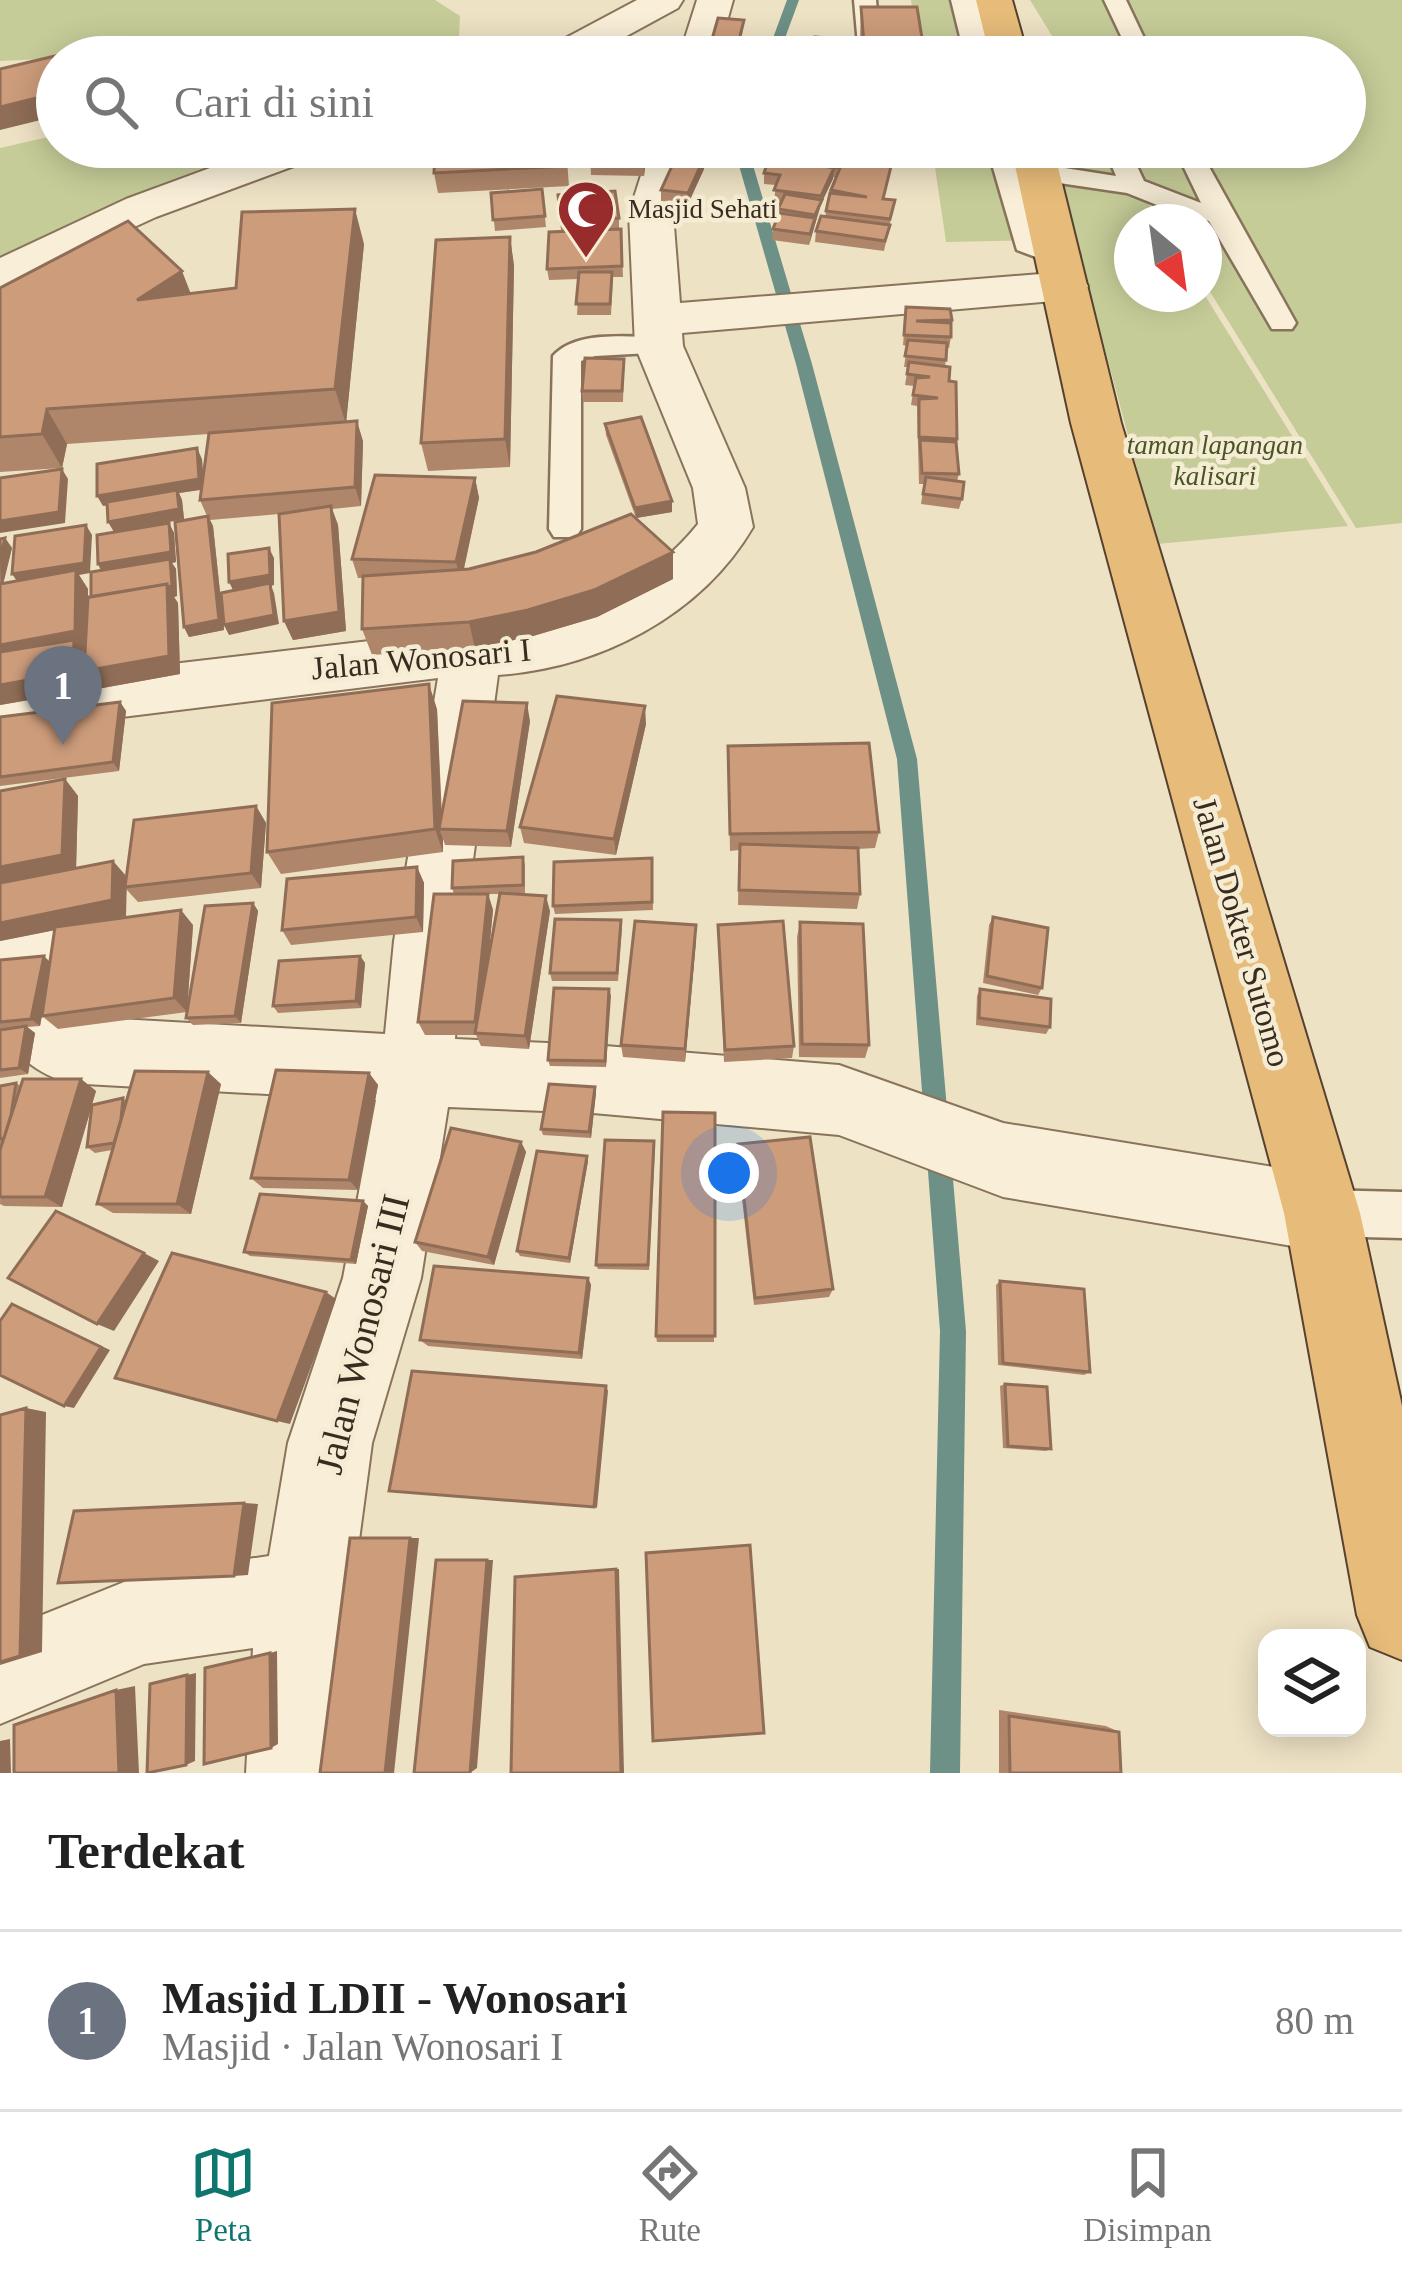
<!DOCTYPE html>
<html lang="id">
<meta charset="utf-8">
<style>
body{margin:0;font-family:"Times New Roman",serif;background:#f6f6f6;color:#222}
.controls{position:absolute;right:36px;bottom:36px;display:grid;overflow:hidden;border-radius:24px;box-shadow:0 6px 30px #0003}
.controls button{width:108px;height:108px;display:grid;place-items:center;padding:0;border:0;border-bottom:3px solid #e0e0e0;background:#fff;color:#222;font:60px sans-serif}
.compass{position:absolute;left:1114px;top:204px;width:108px;height:108px;border-radius:50%;background:#fff;box-shadow:0 6px 30px #0003;rotate:151deg}
.you{position:absolute;left:729px;top:1173px;width:42px;height:42px;margin:-30px;border:9px solid #fff;border-radius:50%;background:#1a73e8;box-shadow:0 0 0 18px #1a73e833}
.badge{display:grid;place-items:center;width:78px;height:78px;border-radius:50%;background:#0f766e;color:#fff;font-size:39px;font-weight:700}
.pin{position:absolute;translate:-50% -99px;filter:drop-shadow(0 3px 6px #0008)}
.pin::after{content:'';position:absolute;top:63px;width:42px;height:36px;background:inherit;clip-path:polygon(0 0,100% 0,50% 100%)}
.list{margin:0;padding:0;list-style:none}
h2{display:flex;justify-content:space-between;align-items:center;height:156px;margin:0;padding:0 48px;font-size:51px}
h2 small{font-size:39px;font-weight:400;color:#767676}
.list li{display:grid;grid-template-columns:78px 1fr auto;gap:36px;align-items:center;box-sizing:border-box;height:180px;padding:0 48px;border-top:3px solid #e0e0e0}
.list b{display:block;font-size:45px;white-space:nowrap}
.list p{margin:0;font-size:39px;white-space:nowrap;color:#767676}
.list em{font-size:39px;font-style:normal;color:#767676}
.icon{flex:none;width:66px;height:66px;fill:none;stroke:currentColor;stroke-width:2;stroke-linecap:round;stroke-linejoin:round}
.map{position:relative;flex:none;width:1402px;height:1773px;overflow:hidden}
.search{position:absolute;background:#fff;box-shadow:0 6px 30px #0003;left:36px;right:36px;top:36px;height:132px;display:flex;align-items:center;gap:30px;box-sizing:border-box;padding:0 42px;border-radius:66px;color:#767676;font-size:45px}
.sheet{height:336px;background:#fff}
nav{display:flex;justify-content:space-around;align-items:center;box-sizing:border-box;height:168px;border-top:3px solid #e0e0e0;background:#fff;font-size:33px;color:#767676}
nav a{display:grid;justify-items:center;gap:6px}
nav .on{color:#0f766e}
.map>svg:first-child{display:block}
.green{fill:#c6cc98}
.lines{fill:none;stroke-linecap:round;stroke-linejoin:round}
.stream{fill:#6d9087;fill-rule:evenodd}
.service-casing{stroke:#89735b;stroke-width:5}
.pedestrian-casing{stroke:#89735b;stroke-width:5}
.minor-casing{stroke:#89735b;stroke-width:4}
.trunk-casing{stroke:#57412f;stroke-width:4}
.service{fill:#f9efd8;fill-rule:evenodd}
.pedestrian{fill:#f9efd8;fill-rule:evenodd}
.minor{fill:#f9efd8;fill-rule:evenodd}
.trunk{fill:#e7bc7a;fill-rule:evenodd}
.wall{fill:#af866a;fill-rule:evenodd}
.shaded-wall{fill:#8f6d56}
.building{fill:#cc9c7b;stroke:#8f6d56;stroke-width:3}
.labels{text-anchor:middle;dominant-baseline:central;stroke-width:9;stroke-linejoin:round;paint-order:stroke}
.far-poi-label{font-size:27px;fill:#392b1f;stroke:#f5ecd4;text-anchor:start}
.far-park-label{font-size:27px;font-style:italic;fill:#495525;stroke:#f5ecd4}
.street-label{font-size:33px;fill:#392b1f;stroke:#f5ecd4}
.near-street-label{font-size:39px;fill:#392b1f;stroke:#f5ecd4}
</style>
<div class="map">
<svg width="1402" height="1773" viewBox="0 0 1402 1773">
<rect width="100%" height="100%" fill="#eee2c5"/>
<!-- green -->
<path class="green" d="M0,0H435L460,16L458,57L131,55L0,61Z
M911,0H978L992,57H919Z
M1030,0H1402V523L1356,528L1204,282V222H1167L1121,147H1345V57H1065Z
M57,135V147H279L0,258V148Z
M932,147H1015L1039,240L946,242Z
M1051,147H1113L1160,222H1132V294H1204L1348,526L1157,544Z"/>
<g class="lines">
<!-- stream -->
<path class="stream" d="M787,0H799L778,57H766Z
M742,147H756L752,162L812,364L917,759L966,1331L960,1773H930L940,1331L897,759L796,364L738,162Z"/>
<defs>
<path id="service" d="M854,0H876L881,57H859Z
M1104,0H1126L1153,57H1131Z
M1104,147H1128L1144,181L1201,203L1174,147H1198L1296,323L1292,329H1272L1209,221L1177,213L1127,193L1039,180L1026,172L1039,164L1116,176Z
M659,337L669,340L673,346L669,352L595,356L581,361V529L576,537H554L549,529L553,356C576,330 627,337 659,337Z
M1322,1190L1402,1192V1238L1322,1236L1306,1229L1299,1213L1306,1197Z"/>
<path id="pedestrian" d="M951,0H983L999,57H965Z
M987,147H1023L1048,235L1074,246L1079,254L1074,262L1060,266L1017,250Z"/>
<path id="minor" d="M637,0H683L678,8L588,57H540L545,49Z
M697,0H733L717,57H679Z
M267,147H327L321,156L156,217L0,289V258L126,199Z
M650,147H692L673,213L680,303L1065,272L1081,276L1088,286L1081,296L1065,300L682,333L683,346L745,488L753,527C701,616 599,668 498,675L462,941L455,1039L593,1045L839,1065L1003,1123L1322,1175L1349,1186L1360,1213L1349,1240L1322,1251L1003,1197L839,1135L593,1113L448,1107L421,1278L372,1443L343,1660L342,1773H246L253,1648L144,1664L0,1724V1632L144,1574L269,1556L288,1443L343,1278L376,1100L67,1083C3,1059 9,1037 23,976L0,981V921L48,911L83,922L97,952L84,1017L385,1034L394,941L438,678L0,732V684L472,629C549,649 653,581 698,524L693,488L635,346L629,213Z"/>
<path id="trunk" d="M976,0H1012L1028,57H990Z
M1011,147H1053L1121,423L1360,1213L1402,1406V1660L1370,1647L1357,1615L1284,1213L1071,423Z"/>
</defs>
<!-- service casing -->
<use href="#service" class="service-casing"/>
<!-- pedestrian casing -->
<use href="#pedestrian" class="pedestrian-casing"/>
<!-- minor casing -->
<use href="#minor" class="minor-casing"/>
<!-- trunk casing -->
<use href="#trunk" class="trunk-casing"/>
<!-- service -->
<use href="#service" class="service"/>
<!-- pedestrian -->
<use href="#pedestrian" class="pedestrian"/>
<!-- minor -->
<use href="#minor" class="minor"/>
<!-- trunk -->
<use href="#trunk" class="trunk"/>
</g>
<!-- wall -->
<path class="wall" d="M861,7L925,57H812L815,37L860,40Z
M743,30L737,57H706L709,55V50Z
M566,147L569,186L438,193L434,173Z
M647,147L644,176L591,175L590,155Z
M673,147H710L706,165H704V169L688,204L661,201V190L674,162H672Z
M776,147H855L894,154L884,199L895,200L884,251L815,242L816,231L825,216L836,178L833,177L821,204L809,245L772,240L773,229L781,202L774,201L776,185L764,184V173L773,162ZM828,152L836,153L831,168L826,167Z
M542,189L546,227L495,231L491,193Z
M558,195L619,218V229H621L623,277H613L611,315H577L579,279L549,280L547,269L561,231Z
M510,237L514,266L510,467L428,471L421,443Z
M364,244L346,422L363,441L361,506L332,509L338,525L346,631L293,640L284,621L279,514L210,520L213,526L224,630L189,637L184,627L207,516L200,500L201,490L179,493L182,500L184,519L152,525L169,523L174,533L176,562L172,563L176,569L177,596L174,597L178,603L180,674L97,689L86,674V690L0,705V539L5,538L12,548L3,583L16,581L92,535L79,575L88,589V597H91L101,571L98,564L114,532L107,505L103,506L202,459L203,478L209,434L67,444L62,468L0,472V288L191,294L236,288Z
M906,307L952,320L951,337L949,348H947L945,367L957,439L959,474L957,481L962,499L959,509L921,504L924,484H919L917,406L911,405L914,386L905,385L908,367H904L907,346L903,345Z
M624,359L623,402H583L582,391Z
M605,424L672,501V512L636,518L606,435Z
M475,478L479,498L464,569L673,552V579L597,617L533,636L475,648L372,655L362,629L363,578H358L352,559Z
M120,702L126,711L119,771L0,786V717Z
M437,709L442,815L530,721L511,847L445,845L443,839V852L281,874L267,852Z
M646,724L616,855L524,843L520,827Z
M728,746L879,832L875,848L858,849L860,894L857,909L738,905L739,850L730,851Z
M65,779L78,796L76,868L113,861L126,877L256,806L266,823L261,888L138,902L126,889V916L101,921L193,925L187,1012L58,1029L42,1016L44,1003L40,1026L27,1027L35,1033L28,1074L0,1078V960L50,962L55,930L0,941Z
M523,857L525,865V893L503,894L550,911L529,1049L481,1046L476,1035H425L418,1022L454,894L452,888ZM488,894H500L488,958L493,910Z
M652,858L653,910L555,914L553,906Z
M417,867L424,883L423,932L291,945L282,930Z
M253,903L258,911L241,1023L193,1025L186,1018Z
M993,917L1042,988L1038,995L983,983L989,925Z
M800,922L869,1045L865,1058L799,1057L797,937Z
M718,925L794,1046L792,1058L724,1062Z
M622,928L618,981H552L550,973Z
M696,940L685,1062L623,1057L621,1045Z
M360,956L365,963L361,1008L278,1013L273,1006Z
M609,989L606,1067L550,1066L548,1060Z
M980,989L1050,1027L1046,1034L976,1025L977,996Z
M369,1073L378,1085L358,1190L263,1188L251,1178Z
M81,1079L96,1091L92,1104L123,1098L126,1101L221,1084L191,1214L113,1213L97,1204L112,1150L95,1153L87,1147L91,1109L62,1207L4,1206L0,1204L2,1145L0,1146V1086L16,1083L21,1086Z
M595,1087L596,1093L591,1138L543,1135L541,1129Z
M715,1113L714,1342H657L656,1336Z
M521,1142L526,1152L494,1265L422,1251L415,1242Z
M738,1144L833,1289L829,1297L754,1305L737,1154Z
M655,1147L649,1270L598,1269L596,1265Z
M587,1156L588,1161L570,1263L520,1256L517,1251Z
M363,1201L368,1206L356,1264L250,1256L244,1252Z
M588,1278L591,1285L582,1359L428,1346L420,1340Z
M1000,1281L1090,1372L1084,1375L998,1365L996,1285Z
M1005,1384L1051,1449L1046,1451L1003,1448L1000,1386Z
M999,1710L1106,1726L1119,1732L1121,1773H999Z"/>
<!-- shaded-wall -->
<path class="shaded-wall" d="M57,93V116L0,130V107Z
M644,147H647L644,176L643,156Z
M704,158V169L688,204V193Z
M834,168L833,179L821,204L809,245L815,215Z
M355,209L364,244L346,424L335,389Z
M510,237L514,266L510,467L505,439Z
M182,271L196,307L137,300Z
M47,409L67,444L62,468L42,434Z
M357,421L363,441L361,506L355,487Z
M197,448L202,459L204,489L179,493L182,500L184,519L114,532L108,522L177,494L103,506L97,496Z
M62,469L68,479L65,523L0,533V521Z
M475,478L479,498L461,581L456,562Z
M672,501V512L636,518L635,508Z
M331,506L338,525L346,631L293,640L284,621Z
M208,516L213,526L224,630L189,637L184,627Z
M169,523L174,533L176,562L172,563L176,569L177,596L174,597L178,603L180,674L97,689L86,674V690L0,705V645L19,584L12,574L86,525L92,535L90,573L79,575L88,589V649L81,651L87,658L104,575L98,564Z
M5,538L12,548L1,593L0,559Z
M269,548L274,558V585L271,586L274,593L279,624L229,635L224,625L234,592L229,582Z
M673,552V579L597,617L533,636L475,648L469,622Z
M429,684L437,709L442,829H439L443,839V852L435,829Z
M120,702L126,711L119,771L113,762Z
M527,703L530,721L511,847L507,831Z
M645,706L646,724L616,855L614,839Z
M65,779L78,796L76,871L0,886V867Z
M256,806L266,823L261,888L251,873Z
M113,861L127,877L126,916L0,941V923Z
M417,867L424,883L423,932L416,917Z
M488,894L493,910L481,1035L475,1022Z
M546,896L550,911L529,1049L525,1036Z
M253,903L258,911L241,1023L235,1016Z
M181,910L193,925L187,1012L174,998Z
M696,925V940L685,1062V1049Z
M44,956L52,964L40,1026L31,1019Z
M360,956L365,963L361,1008L356,1001Z
M609,989L611,996L606,1067L605,1061Z
M26,1026L35,1033L28,1074L19,1068Z
M208,1072L221,1084L191,1214L177,1204Z
M369,1073L378,1085L358,1190L349,1180Z
M81,1079L96,1091L62,1207L45,1197Z
M595,1087L596,1093L591,1138L589,1132Z
M521,1142L526,1152L494,1265L488,1257Z
M587,1156L588,1161L570,1263L569,1258Z
M363,1201L368,1206L356,1264L351,1260Z
M144,1253L159,1261L114,1331L97,1324Z
M588,1278L591,1285L582,1359L579,1353Z
M326,1292L336,1299L290,1424L277,1421Z
M12,1304L110,1350L74,1408L64,1406Z
M606,1386L608,1391L597,1508L594,1507Z
M26,1408L46,1412L42,1652L0,1665Z
M244,1503L258,1504L248,1575L234,1576Z
M410,1538H419L394,1773H385Z
M487,1560H493L477,1768L470,1773Z
M616,1569H619L624,1773H621Z
M277,1651L278,1744L271,1748L270,1653Z
M196,1673L195,1761L186,1765L187,1675Z
M135,1686L139,1773H119L116,1690Z
M10,1739L11,1773H0V1741Z"/>
<!-- building -->
<path class="building" d="M861,7H917L925,57H865Z
M718,18L744,20L736,52L709,50Z
M815,37L862,41L863,56L812,52Z
M97,46L103,57H57V93L0,107V69Z
M460,147H565L567,166L434,173L435,148Z
M591,147H644L643,156L590,155Z
M673,147H708L706,154L672,151Z
M776,147H829L825,165L807,163L834,168L821,196L774,190L780,175L764,173L768,161L773,162Z
M838,147L894,154L883,199L895,200L890,219L826,211L830,193L867,197L831,190L840,168L831,166Z
M677,155L704,158L688,193L661,190Z
M542,189L545,216L493,220L491,193Z
M615,191L619,218L561,222L558,195Z
M785,194L822,200L815,215L778,209Z
M355,209L335,389L47,409L42,434L0,437V288L128,221L182,271L137,300L236,288L242,212Z
M779,213L815,218L810,234L773,229Z
M821,216L890,225L885,241L816,231Z
M621,229L622,266L547,269L549,232Z
M510,237L505,439L421,443L436,240Z
M579,272H612L610,304H576Z
M906,307L950,309L952,320L916,321L951,323V337L904,335Z
M908,340L947,343L946,360L905,356Z
M585,358L624,359L622,391H582Z
M909,362L950,367L949,381L956,382L957,439L919,437V399L938,398L913,395L916,378L930,377L907,374Z
M641,417L672,501L635,508L605,424Z
M357,421L355,487L200,500L209,433Z
M920,440L956,442L959,474L922,473Z
M197,448L199,479L97,496V464Z
M62,469L59,512L0,521V478Z
M375,475L475,478L456,562L352,559Z
M926,477L964,482L962,499L923,494Z
M177,490L179,509L108,522L107,502Z
M331,506L339,612L284,621L279,514Z
M631,514L673,552L594,590L528,610L469,622L362,629L363,576L469,569L536,552Z
M208,516L219,620L184,627L175,522Z
M169,523L171,552L98,564L97,535Z
M86,525L84,563L12,574L15,536Z
M5,538L0,559V539Z
M269,548L270,575L229,582L228,554Z
M170,559L172,586L168,587L167,584L91,597V572Z
M76,570L75,631L0,645V584Z
M270,583L274,615L224,625L221,593Z
M167,584L169,656L84,671L88,597Z
M74,640L73,672L0,685V652Z
M429,684L435,829L267,852L272,703Z
M557,696L645,706L614,839L520,827Z
M463,701L527,703L507,831L439,829Z
M120,702L113,762L0,777V717Z
M869,743L879,832L730,834L728,746Z
M65,779L62,855L0,867V791Z
M256,806L251,873L125,887L134,820Z
M740,844L858,848L860,894L739,890Z
M523,857V885L452,888L453,861Z
M652,858V902L553,906L554,862Z
M113,861L112,900L0,923V883Z
M417,867L416,917L282,930L287,879Z
M500,893L546,896L525,1036L475,1033Z
M434,894H488L475,1022H418Z
M253,903L235,1016L186,1018L205,906Z
M181,910L174,998L42,1016L55,927Z
M993,917L1048,928L1042,988L987,976Z
M555,919L621,920L617,973H550Z
M635,921L696,925L685,1049L621,1045Z
M783,921L794,1046L725,1050L718,925Z
M800,922L863,924L869,1045L802,1044Z
M44,956L31,1019L0,1022V960Z
M360,956L356,1001L273,1006L279,961Z
M554,988L609,989L605,1061L548,1060Z
M980,989L1051,999L1050,1027L979,1018Z
M26,1026L19,1068L0,1070V1030Z
M276,1070L369,1073L349,1180L251,1178Z
M135,1071L208,1072L177,1204H97Z
M23,1079H81L45,1197H0V1150Z
M16,1083L11,1115L4,1138L0,1139V1086Z
M549,1084L595,1087L589,1132L541,1129Z
M123,1098L121,1119L114,1143L87,1147L92,1105Z
M663,1112L715,1113V1336H656Z
M451,1128L521,1142L488,1257L415,1242Z
M810,1137L833,1289L755,1298L738,1144Z
M605,1140L654,1141L648,1265H596Z
M537,1151L587,1156L569,1258L517,1251Z
M260,1194L363,1201L351,1260L244,1252Z
M56,1211L144,1253L97,1324L8,1278Z
M172,1253L326,1292L277,1421L115,1378Z
M434,1266L588,1278L579,1353L420,1340Z
M1000,1281L1084,1289L1090,1372L1003,1363Z
M12,1304L101,1347L64,1406L0,1375V1321Z
M412,1371L606,1386L594,1507L389,1491Z
M1005,1384L1047,1387L1051,1449L1008,1446Z
M26,1408L20,1656L0,1662V1415Z
M244,1503L234,1576L58,1583L74,1511Z
M350,1538H410L385,1773H320Z
M750,1545L764,1733L653,1741L646,1553Z
M436,1560H487L470,1773H414Z
M616,1569L621,1773H511L515,1577Z
M270,1653L271,1748L204,1764L205,1668Z
M187,1675L186,1765L147,1773L150,1684Z
M116,1690L119,1773H14V1725Z
M1009,1716L1119,1732L1121,1773H1010Z"/>
<!-- icons -->
<defs>
<symbol id="mosque-pin" viewBox="-11 -11 22 30"><path d="M0 17L-7.5 6A9.5 9.5 0 1 1 7.5 6Z" fill="#982b2c" stroke="#f5ecd4"/><path d="M3.5-4.9A6 6 0 1 0 3.5 4.9A5 5 0 1 1 3.5-4.9Z" fill="#fff"/></symbol>
</defs>
<g fill-rule="evenodd">
<use href="#mosque-pin" x="553" y="176" width="66" height="90"/>
</g>
<g class="labels">
<!-- far-poi labels -->
<g class="far-poi-label">
<text x="628" y="209">Masjid Sehati</text>
</g>
<!-- far-park labels -->
<g class="far-park-label">
<text x="1215" y="445">taman lapangan<tspan x="1215" dy="31">kalisari</tspan></text>
</g>
<!-- street labels -->
<g class="street-label">
<text transform="translate(421 659) rotate(-5)">Jalan Wonosari I</text>
<text transform="translate(1242 932) rotate(74)">Jalan Dokter Sutomo</text>
</g>
<!-- near-street labels -->
<g class="near-street-label">
<text transform="translate(362 1334) rotate(-76)">Jalan Wonosari III</text>
</g>
</g>
</svg>
<div class="controls">
<button><svg class="icon" aria-label="layers" viewBox="0 0 24 24"><path d="M12 4l9 5-9 5-9-5zM3 14l9 5 9-5"/></svg></button>
</div>
<svg class="compass" viewBox="-18 -18 36 36"><path d="M0-13l5 13h-10z" fill="#e53935"/><path d="M0 13l5-13h-10z" fill="#767676"/></svg>
<div class="you"></div>
<div class="pin badge" style="left:63px;top:745px;background:#6b7280">1</div>
<div class="search"><svg class="icon" aria-label="search" viewBox="0 0 24 24"><circle cx="10" cy="10" r="6"/><path d="M15 15l6 6"/></svg>Cari di sini</div>
</div>
<section class="sheet">
<h2>Terdekat<small></small></h2>
<ul class="list">
<li><span class="badge" style="background:#6b7280">1</span><div><b>Masjid LDII - Wonosari</b><p>Masjid · Jalan Wonosari I</p></div><em>80 m</em></li>
</ul>
</section>
<nav>
<a class="on"><svg class="icon" aria-label="map" viewBox="0 0 24 24"><path d="M3 6l6-2 6 2 6-2v14l-6 2-6-2-6 2zM9 4v14M15 6v14"/></svg>Peta</a>
<a><svg class="icon" aria-label="directions" viewBox="0 0 24 24"><path d="M12 3l9 9-9 9-9-9zM9 14v-3h6M13 9l2 2-2 2"/></svg>Rute</a>
<a><svg class="icon" aria-label="saved" viewBox="0 0 24 24"><path d="M7 4h10v16l-5-4-5 4z"/></svg>Disimpan</a>
</nav>
